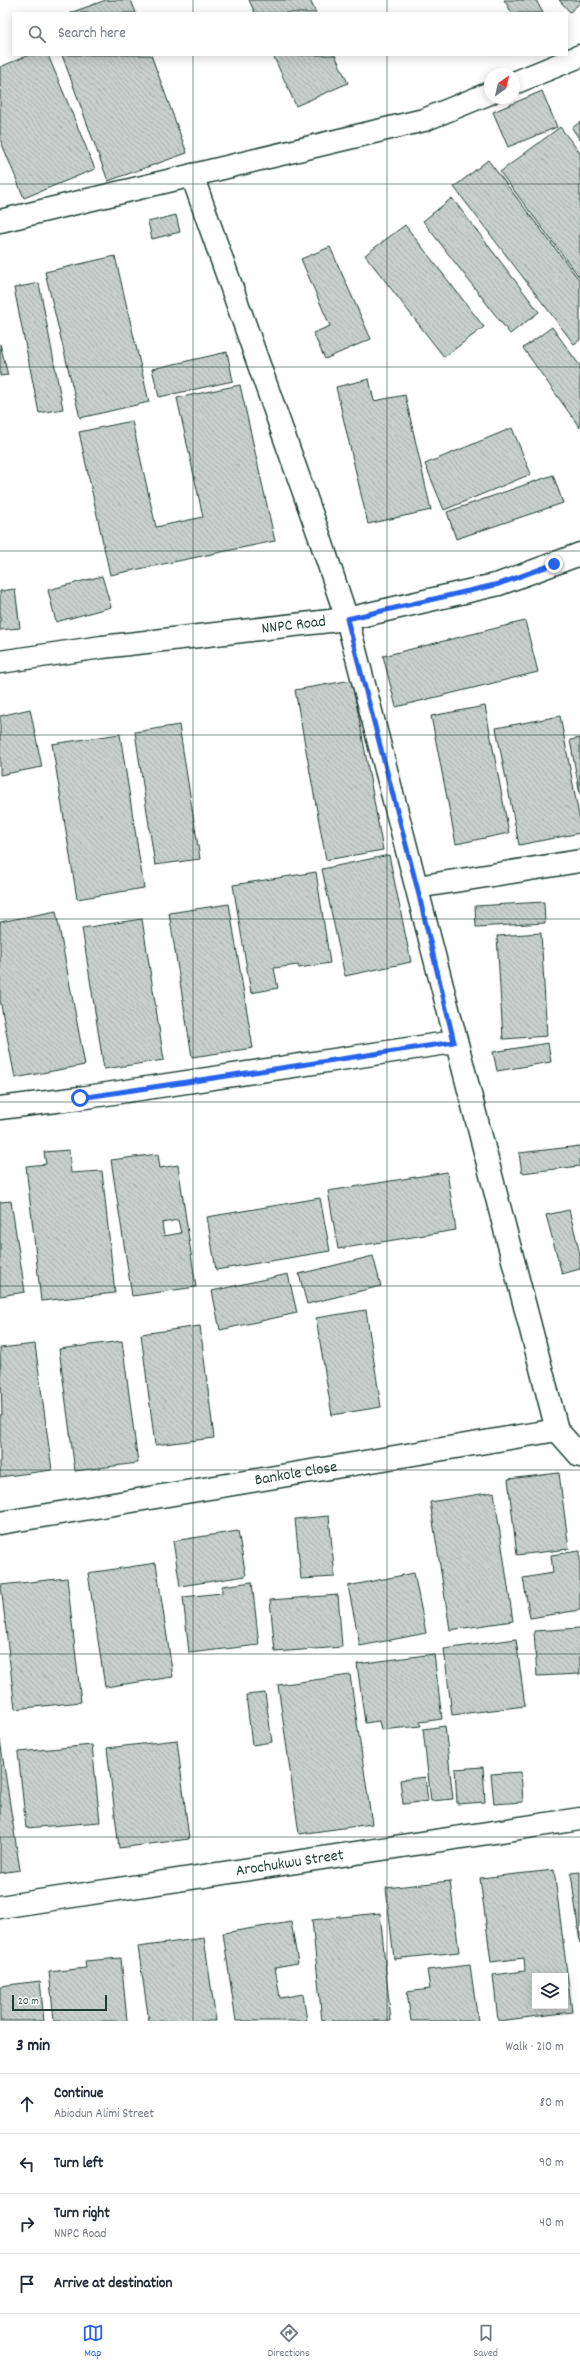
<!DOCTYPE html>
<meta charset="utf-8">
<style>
body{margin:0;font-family:Dekko,sans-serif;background:#f2f2f3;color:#1f2937}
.controls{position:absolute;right:12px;bottom:12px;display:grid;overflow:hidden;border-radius:0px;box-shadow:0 2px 10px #0003}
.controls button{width:36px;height:36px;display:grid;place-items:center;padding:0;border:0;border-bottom:1px solid #e0e1e3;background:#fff;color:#1f2937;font:20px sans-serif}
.compass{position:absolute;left:484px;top:68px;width:36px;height:36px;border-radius:50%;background:#fff;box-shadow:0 2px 10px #0003;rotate:34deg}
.scale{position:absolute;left:12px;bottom:10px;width:95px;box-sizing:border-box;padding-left:4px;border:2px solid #1f3d34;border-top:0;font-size:11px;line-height:14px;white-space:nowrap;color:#1f3d34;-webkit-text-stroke:3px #fff;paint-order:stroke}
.stop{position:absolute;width:12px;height:12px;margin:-9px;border:3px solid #2563eb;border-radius:50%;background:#fff}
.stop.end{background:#2563eb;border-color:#fff;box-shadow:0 1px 4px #0008}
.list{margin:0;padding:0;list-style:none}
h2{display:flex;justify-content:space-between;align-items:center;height:52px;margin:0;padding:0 16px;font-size:17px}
h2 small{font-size:13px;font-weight:400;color:#747a83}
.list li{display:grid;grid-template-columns:26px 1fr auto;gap:12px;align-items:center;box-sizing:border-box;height:60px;padding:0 16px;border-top:1px solid #e0e1e3}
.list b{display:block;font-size:15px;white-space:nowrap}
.list p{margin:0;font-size:13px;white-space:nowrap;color:#747a83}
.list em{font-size:13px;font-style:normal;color:#747a83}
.icon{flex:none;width:22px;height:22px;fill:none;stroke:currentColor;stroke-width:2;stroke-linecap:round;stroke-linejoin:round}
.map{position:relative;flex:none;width:580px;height:2021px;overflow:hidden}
.search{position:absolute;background:#fff;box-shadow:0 2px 10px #0003;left:12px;right:12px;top:12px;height:44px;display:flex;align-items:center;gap:10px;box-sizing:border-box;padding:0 14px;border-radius:0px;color:#747a83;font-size:15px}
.sheet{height:292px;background:#fff}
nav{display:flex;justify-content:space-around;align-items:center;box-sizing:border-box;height:56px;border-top:1px solid #e0e1e3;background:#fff;font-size:11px;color:#747a83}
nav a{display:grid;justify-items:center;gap:2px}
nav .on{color:#2563eb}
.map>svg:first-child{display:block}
.building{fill:url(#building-back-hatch);stroke:#1f3d34;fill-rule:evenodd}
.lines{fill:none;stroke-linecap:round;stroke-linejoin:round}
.minor-casing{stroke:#1f3d34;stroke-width:25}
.tertiary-casing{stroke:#1f3d34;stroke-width:25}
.minor{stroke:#fff;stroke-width:22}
.tertiary{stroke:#fff;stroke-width:22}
.route{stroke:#2563eb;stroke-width:5}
.grid{fill:none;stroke:#1f3d34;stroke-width:1;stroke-opacity:0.55}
.labels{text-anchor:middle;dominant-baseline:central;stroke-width:4;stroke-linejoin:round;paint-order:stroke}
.street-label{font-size:16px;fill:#1f3d34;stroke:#fff}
</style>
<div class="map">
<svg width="580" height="2021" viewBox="0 0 580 2021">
<defs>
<pattern id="building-back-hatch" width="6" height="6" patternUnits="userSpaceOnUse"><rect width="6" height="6" fill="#c7cfcc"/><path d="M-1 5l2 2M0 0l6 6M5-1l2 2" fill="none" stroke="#aab3b0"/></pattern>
</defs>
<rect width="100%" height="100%" fill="#fff"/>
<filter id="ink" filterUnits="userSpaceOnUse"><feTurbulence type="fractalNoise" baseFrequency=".025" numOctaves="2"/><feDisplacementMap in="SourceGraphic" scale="8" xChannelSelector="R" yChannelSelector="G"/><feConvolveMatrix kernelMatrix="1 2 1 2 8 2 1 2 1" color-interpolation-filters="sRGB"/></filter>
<g filter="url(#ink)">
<!-- building -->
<path class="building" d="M106,0H131L136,13H70Z
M249,0H310L316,13H255Z
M504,0H536L543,13H512Z
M559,0H580V3L570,12Z
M29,55H48L95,169L24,198L0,139V67Z
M62,55H151L187,153L108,181Z
M273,55H335L348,83L296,106Z
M542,91L557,127L508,147L493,112Z
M580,122V140L572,128Z
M560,127L580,153V278L500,172Z
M488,160L580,281V340L574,344L454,187Z
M452,198L539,312L510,334L423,221Z
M176,215L180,232L152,239L148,222Z
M405,225L484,327L444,357L365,255Z
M330,247L371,339L325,359L313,333L330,326L301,259Z
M115,256L149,402L80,418L45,272Z
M39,283L63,409L39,413L14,288Z
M552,327L580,366V428L523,348Z
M0,344L8,375L0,376Z
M227,352L233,381L159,397L152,369Z
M369,379L374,401L405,395L431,510L368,524L336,387Z
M240,385L275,541L110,575L79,432L132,421L156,527L203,517L177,398Z
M512,428L531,474L444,510L425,464Z
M553,475L563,503L456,539L447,512Z
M102,576L111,607L56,622L48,590Z
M15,589L20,628L0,630V591Z
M525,621L538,672L396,707L383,656Z
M352,680L383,850L326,860L295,690Z
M485,706L509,833L456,844L431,716Z
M30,709L42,767L0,775V716Z
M560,716L580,821V833L519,845L496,728Z
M179,725L200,859L155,865L135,732Z
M120,734L144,888L77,899L52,744Z
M580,738V794L570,740Z
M389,855L411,962L345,976L322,869Z
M316,872L330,963L299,968L298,965L274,968L278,988L251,993L233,885Z
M544,902L545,923L476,927L475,906Z
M229,904L253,1048L192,1057L169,913Z
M56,911L85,1065L15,1078L0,1000V922Z
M142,919L164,1060L104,1069L82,928Z
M541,933L547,1036L503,1039L497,936Z
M548,1043L551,1062L497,1071L493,1052Z
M580,1146V1166L522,1173L519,1153Z
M69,1150L71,1173L102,1171L115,1293L41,1301L26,1166L46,1164L44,1152Z
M158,1154L160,1168L178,1165L196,1287L132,1296L111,1160ZM178,1220L181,1233L164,1236L162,1223Z
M447,1172L456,1230L338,1249L328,1191Z
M320,1198L330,1251L216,1270L207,1217Z
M11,1201L25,1292L0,1296V1202Z
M569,1210L580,1254V1269L562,1274L546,1215Z
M373,1256L381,1286L307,1304L299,1274Z
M288,1274L297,1313L220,1330L212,1291Z
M366,1310L381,1407L332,1415L316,1318Z
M200,1326L214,1438L155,1445L141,1334Z
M122,1341L138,1463L75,1471L59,1349Z
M35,1344L52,1470L0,1477V1415H2L0,1348Z
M559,1473L569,1549L517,1555L508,1479Z
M494,1492L513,1621L450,1630L430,1502Z
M329,1516L335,1577L301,1579L295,1519Z
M238,1531L246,1576L180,1586L173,1541Z
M580,1551V1610L530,1618L523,1578L553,1573L551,1555Z
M156,1563L173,1677L105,1687L88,1573Z
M414,1573L426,1633L360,1646L348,1586Z
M67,1578L81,1702L15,1709L1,1585Z
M252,1582L259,1645L189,1653L183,1597L222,1593V1586Z
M338,1595L342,1647L275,1652L270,1600Z
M580,1628V1674L537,1676L534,1631Z
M516,1639L525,1706L452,1715L444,1649Z
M434,1654L442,1719L420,1722L421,1726L381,1730L379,1721L365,1723L357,1664Z
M350,1675L372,1824L299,1834L278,1685Z
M265,1693L272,1742L252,1745L246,1695Z
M445,1726L453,1799L431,1801L423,1729Z
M0,1740L20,1870L0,1873Z
M177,1740L189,1839L119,1848L107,1748Z
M92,1745L100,1822L26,1828L18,1752Z
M483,1767L485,1802L457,1804L455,1769Z
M521,1772L523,1802L494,1804L491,1774Z
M425,1777L428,1801L403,1804L400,1780Z
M554,1870L572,2012L498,2021L493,1975L525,1971L524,1958L491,1962L480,1878ZM535,1976H565V2006H535Z
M580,1872V1943L571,1873Z
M450,1881L459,1952L394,1959L386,1888Z
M380,1913L391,2021H322L312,1920Z
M291,1922L298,1963L275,1967L280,1998L303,1994L307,2021H236L223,1933Z
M204,1938L216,2021H149L138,1947Z
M121,1958L127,2021H54L49,1972L86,1968L85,1961Z
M470,1965L478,2021H411L407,1992L430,1989L427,1970Z
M40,1981L44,2021H0V1986Z"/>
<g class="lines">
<defs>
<g id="minor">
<path d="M514,83L580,56"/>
<path d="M192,175L319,535L347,619L557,1430"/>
<path d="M0,221L424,120L490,93"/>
<path d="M417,887L580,861"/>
<path d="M0,1108L80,1098L454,1042"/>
<path id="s1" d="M0,1523L557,1430L580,1456"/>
<path id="s2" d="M0,1907L580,1819"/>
</g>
<g id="tertiary">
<path id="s3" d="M0,662L102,647L347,619L499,584L580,554"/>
</g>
</defs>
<!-- minor casing -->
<use href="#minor" class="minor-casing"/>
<!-- tertiary casing -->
<use href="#tertiary" class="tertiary-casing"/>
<!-- minor -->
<use href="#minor" class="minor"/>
<!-- tertiary -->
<use href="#tertiary" class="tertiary"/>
</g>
</g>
<g class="lines" filter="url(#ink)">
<!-- route -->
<path class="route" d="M80,1098L454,1042L417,887L347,619L499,584L554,564"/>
</g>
<!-- grid -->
<path class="grid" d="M193,0V13M387,0V13M193,55V2021M387,55V2021M0,184H580M0,367H580M0,551H580M0,735H580M0,919H580M0,1102H580M0,1286H580M0,1470H580M0,1654H580M0,1837H580"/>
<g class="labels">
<!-- street labels -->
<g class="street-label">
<text stroke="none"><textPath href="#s3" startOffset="296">NNPC Road</textPath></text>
<text stroke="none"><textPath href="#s1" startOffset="300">Bankole Close</textPath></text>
<text stroke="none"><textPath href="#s2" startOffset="293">Arochukwu Street</textPath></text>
</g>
</g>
</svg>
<div class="controls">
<button><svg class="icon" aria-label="layers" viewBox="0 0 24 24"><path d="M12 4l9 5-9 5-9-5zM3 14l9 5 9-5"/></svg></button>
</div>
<svg class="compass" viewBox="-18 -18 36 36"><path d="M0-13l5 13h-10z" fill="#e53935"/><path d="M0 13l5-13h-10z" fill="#747a83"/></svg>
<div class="scale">20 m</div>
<div class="stop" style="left:80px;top:1098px"></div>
<div class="stop end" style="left:554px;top:564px"></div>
<div class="search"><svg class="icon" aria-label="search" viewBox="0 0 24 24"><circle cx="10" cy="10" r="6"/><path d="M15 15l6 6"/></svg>Search here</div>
</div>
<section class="sheet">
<h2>3 min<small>Walk · 210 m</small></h2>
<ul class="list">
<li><svg class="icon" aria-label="ahead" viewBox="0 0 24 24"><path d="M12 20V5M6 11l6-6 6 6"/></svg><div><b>Continue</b><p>Abiodun Alimi Street</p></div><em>80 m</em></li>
<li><svg class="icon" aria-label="left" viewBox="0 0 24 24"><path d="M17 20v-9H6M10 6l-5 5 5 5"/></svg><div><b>Turn left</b></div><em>90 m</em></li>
<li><svg class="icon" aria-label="right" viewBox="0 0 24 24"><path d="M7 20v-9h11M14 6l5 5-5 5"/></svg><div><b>Turn right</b><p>NNPC Road</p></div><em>40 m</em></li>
<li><svg class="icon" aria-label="arrive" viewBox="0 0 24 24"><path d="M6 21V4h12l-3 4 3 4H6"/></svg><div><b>Arrive at destination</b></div></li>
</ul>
</section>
<nav>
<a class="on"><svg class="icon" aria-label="map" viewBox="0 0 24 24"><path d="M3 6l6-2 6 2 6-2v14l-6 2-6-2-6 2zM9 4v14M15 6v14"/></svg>Map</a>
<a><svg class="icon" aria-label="directions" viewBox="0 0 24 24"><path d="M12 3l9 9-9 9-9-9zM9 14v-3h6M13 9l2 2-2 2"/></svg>Directions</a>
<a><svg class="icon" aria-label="saved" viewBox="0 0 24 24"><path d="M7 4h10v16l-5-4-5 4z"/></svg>Saved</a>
</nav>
